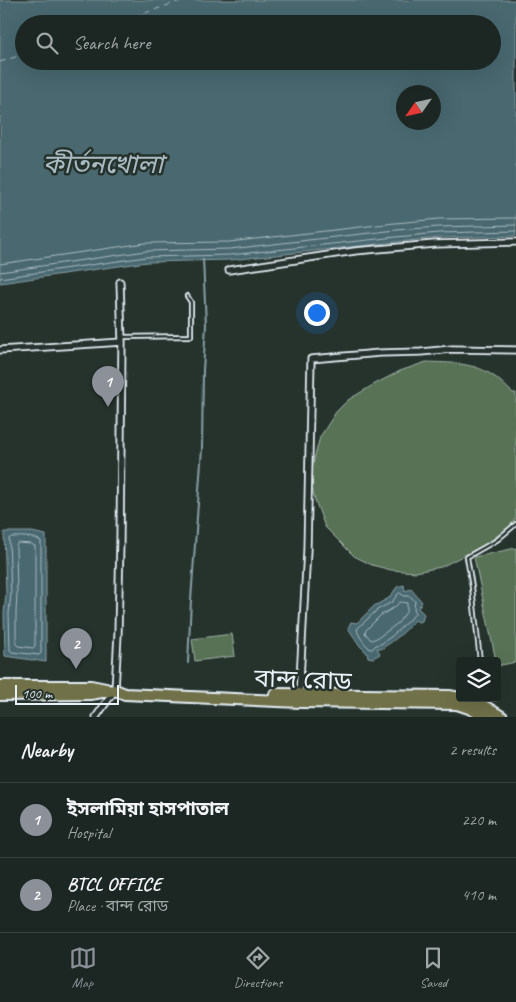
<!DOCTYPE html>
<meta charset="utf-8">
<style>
body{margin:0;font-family:Caveat,"Noto Sans Bengali",sans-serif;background:#252e2a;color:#f1f3f6}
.controls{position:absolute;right:15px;bottom:15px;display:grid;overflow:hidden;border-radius:5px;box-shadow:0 5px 20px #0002}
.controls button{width:45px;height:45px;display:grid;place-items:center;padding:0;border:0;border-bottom:1px solid #3a4340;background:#1c2622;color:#f1f3f6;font:25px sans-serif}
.compass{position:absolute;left:396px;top:85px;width:45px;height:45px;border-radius:50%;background:#1c2622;box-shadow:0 5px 20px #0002;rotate:236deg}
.scale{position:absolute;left:15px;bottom:12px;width:104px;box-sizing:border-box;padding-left:5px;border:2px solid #e8f1f8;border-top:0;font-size:14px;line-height:18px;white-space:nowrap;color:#e8f1f8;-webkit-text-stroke:4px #26332d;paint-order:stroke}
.you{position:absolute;left:316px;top:312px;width:18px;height:18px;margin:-12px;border:4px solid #fff;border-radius:50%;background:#1a73e8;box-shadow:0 0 0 8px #1a73e833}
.badge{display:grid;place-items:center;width:32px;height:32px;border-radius:50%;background:#8c9099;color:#fff;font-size:16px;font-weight:700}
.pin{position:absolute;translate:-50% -41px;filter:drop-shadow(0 1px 2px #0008)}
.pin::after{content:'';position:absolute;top:26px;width:18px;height:15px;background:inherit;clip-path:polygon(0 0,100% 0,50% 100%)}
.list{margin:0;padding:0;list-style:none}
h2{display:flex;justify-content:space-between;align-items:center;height:65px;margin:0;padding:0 20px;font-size:21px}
h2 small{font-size:16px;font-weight:400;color:#a0a5a5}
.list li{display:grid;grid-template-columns:32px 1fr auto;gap:15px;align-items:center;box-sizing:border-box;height:75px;padding:0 20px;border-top:1px solid #3a4340}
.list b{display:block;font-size:19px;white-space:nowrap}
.list p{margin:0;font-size:16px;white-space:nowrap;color:#a0a5a5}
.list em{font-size:16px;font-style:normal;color:#a0a5a5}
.icon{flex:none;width:28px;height:28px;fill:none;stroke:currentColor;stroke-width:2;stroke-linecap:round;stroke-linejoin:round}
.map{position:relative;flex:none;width:516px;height:717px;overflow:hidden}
.search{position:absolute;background:#1c2622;box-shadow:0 5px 20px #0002;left:15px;right:15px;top:15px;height:55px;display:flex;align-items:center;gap:12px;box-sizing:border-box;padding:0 18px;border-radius:28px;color:#a0a5a5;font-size:19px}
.sheet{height:215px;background:#1c2622}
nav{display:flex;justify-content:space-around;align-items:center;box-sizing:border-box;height:70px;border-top:1px solid #3a4340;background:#1c2622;font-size:14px;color:#a0a5a5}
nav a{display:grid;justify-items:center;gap:2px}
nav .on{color:#8c9099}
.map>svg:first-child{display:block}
.green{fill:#587257;stroke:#a0b2a8}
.water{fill:#4a6870;stroke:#899fa6;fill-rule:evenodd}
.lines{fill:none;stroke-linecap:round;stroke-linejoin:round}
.shore{stroke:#a9bac2;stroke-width:1}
.stream{stroke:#899fa6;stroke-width:2}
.ferry{stroke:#a9bac2;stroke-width:1;stroke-dasharray:6 5;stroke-linecap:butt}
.lane-casing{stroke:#e8f1f8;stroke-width:6}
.street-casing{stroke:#e8f1f8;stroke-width:9}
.highway-casing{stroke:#e8f1f8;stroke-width:14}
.lane{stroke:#26332d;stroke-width:2.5}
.street{stroke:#26332d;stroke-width:5.5}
.highway{stroke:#6f704a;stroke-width:10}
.labels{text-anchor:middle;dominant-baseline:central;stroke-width:5;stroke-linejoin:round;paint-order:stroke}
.street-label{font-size:25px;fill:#e8f1f8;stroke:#26332d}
.water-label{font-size:26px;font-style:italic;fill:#a9bac2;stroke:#26332d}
</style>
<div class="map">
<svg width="516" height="717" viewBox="0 0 516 717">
<rect width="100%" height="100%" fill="#26332d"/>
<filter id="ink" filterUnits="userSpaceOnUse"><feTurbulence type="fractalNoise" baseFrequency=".02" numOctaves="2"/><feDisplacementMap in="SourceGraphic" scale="10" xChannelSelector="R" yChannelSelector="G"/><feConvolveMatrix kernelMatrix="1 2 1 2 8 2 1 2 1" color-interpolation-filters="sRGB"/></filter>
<g filter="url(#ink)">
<!-- green -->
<path class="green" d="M426,362C450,363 475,362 495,377C502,382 507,388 513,393H516V518L511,525L488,543L441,567L416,572L391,570L372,565L354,556L325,527L315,500L310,480L314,459L320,437L336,412L348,400L373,385L400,371Z
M516,548V662L497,666V661H496L474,557Z
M232,634L235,656L195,661L192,639Z"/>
<!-- water -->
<path class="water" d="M0,0H516V236L439,238L396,242L230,260L147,262L0,283ZM24,24H492V61H24ZM404,92H434V122H404Z
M4,532H32L46,535V662L5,656L4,613L6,594Z
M404,585L405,591L411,589L422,602L418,608L424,614L422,621L418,622L415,620C405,632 394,641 381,649L377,648L380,654L373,658L368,657L367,653L360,646L348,628L351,622L357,623L374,606L389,598L397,587Z"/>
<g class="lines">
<!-- shore -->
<path class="shore" d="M0,264L145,243L229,242L395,223L439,219L516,218
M0,272L146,251L230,249L396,230L439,227L516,225
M0,278L146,257L230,255L396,237L439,233L516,231
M12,537C21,537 33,536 41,541V653L39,655L12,652L10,650L9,613L11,594L9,539Z
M18,543L31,544L35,546V646L33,648L18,646L16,644V613L17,594L16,546Z
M400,593L404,596H410L415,601L414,608L415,614L392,636L381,644L376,645L372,649H370C365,644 358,636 357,629L377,610L392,602L398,594Z
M400,602L407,603V611L398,623L379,637L372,640L370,639L365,633L366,630L381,615L395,607Z"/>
<!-- stream -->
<path class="stream" d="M188,663L191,600L202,448L203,370L206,325L203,259"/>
<!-- ferry -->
<path class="ferry" d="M113,24L183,0
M0,62L24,54"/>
<defs>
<path id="lane" d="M122,337L191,336V302L187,296
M480,661L472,587L467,557L497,540L516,524"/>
<path id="street" d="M229,270L355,251L435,244L516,242
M120,282L122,342
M0,350L122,342L120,541L118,634L115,690L96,717
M299,697L307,550L311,359L380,353L421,352L452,349L516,350"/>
<path id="highway" d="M0,686H91L106,689
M275,694L449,696L460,698
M0,695L90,694L115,690L125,694L300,702L457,704L469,708L486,717
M464,698L484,706L502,717"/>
</defs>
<!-- lane casing -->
<use href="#lane" class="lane-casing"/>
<!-- street casing -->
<use href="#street" class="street-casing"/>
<!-- highway casing -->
<use href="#highway" class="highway-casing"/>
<!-- lane -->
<use href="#lane" class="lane"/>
<!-- street -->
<use href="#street" class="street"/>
<!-- highway -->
<use href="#highway" class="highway"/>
</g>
</g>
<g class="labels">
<!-- street labels -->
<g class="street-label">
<text transform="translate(303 680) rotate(2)">বান্দ রোড</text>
</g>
<!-- water labels -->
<g class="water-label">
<text x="103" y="164">কীর্তনখোলা</text>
</g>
</g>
</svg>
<div class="controls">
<button><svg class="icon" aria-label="layers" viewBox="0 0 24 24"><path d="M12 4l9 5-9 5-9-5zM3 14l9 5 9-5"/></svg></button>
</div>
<svg class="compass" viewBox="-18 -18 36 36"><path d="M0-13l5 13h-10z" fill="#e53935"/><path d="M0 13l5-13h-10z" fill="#a0a5a5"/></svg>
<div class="scale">100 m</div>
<div class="you"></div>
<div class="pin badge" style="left:108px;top:407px">1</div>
<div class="pin badge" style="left:76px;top:669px">2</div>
<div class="search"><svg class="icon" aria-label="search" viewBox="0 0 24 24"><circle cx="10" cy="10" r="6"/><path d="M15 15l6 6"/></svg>Search here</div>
</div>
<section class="sheet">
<h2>Nearby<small>2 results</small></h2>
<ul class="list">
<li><span class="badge">1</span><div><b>ইসলামিয়া হাসপাতাল</b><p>Hospital</p></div><em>220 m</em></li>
<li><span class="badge">2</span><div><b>BTCL OFFICE</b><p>Place · বান্দ রোড</p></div><em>410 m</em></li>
</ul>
</section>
<nav>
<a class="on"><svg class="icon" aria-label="map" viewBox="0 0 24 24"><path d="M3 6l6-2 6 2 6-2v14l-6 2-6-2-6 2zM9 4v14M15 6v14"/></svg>Map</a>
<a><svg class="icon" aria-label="directions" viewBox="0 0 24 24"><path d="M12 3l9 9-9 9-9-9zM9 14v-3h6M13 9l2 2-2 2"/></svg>Directions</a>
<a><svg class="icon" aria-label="saved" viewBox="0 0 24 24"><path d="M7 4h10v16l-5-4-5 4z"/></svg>Saved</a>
</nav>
